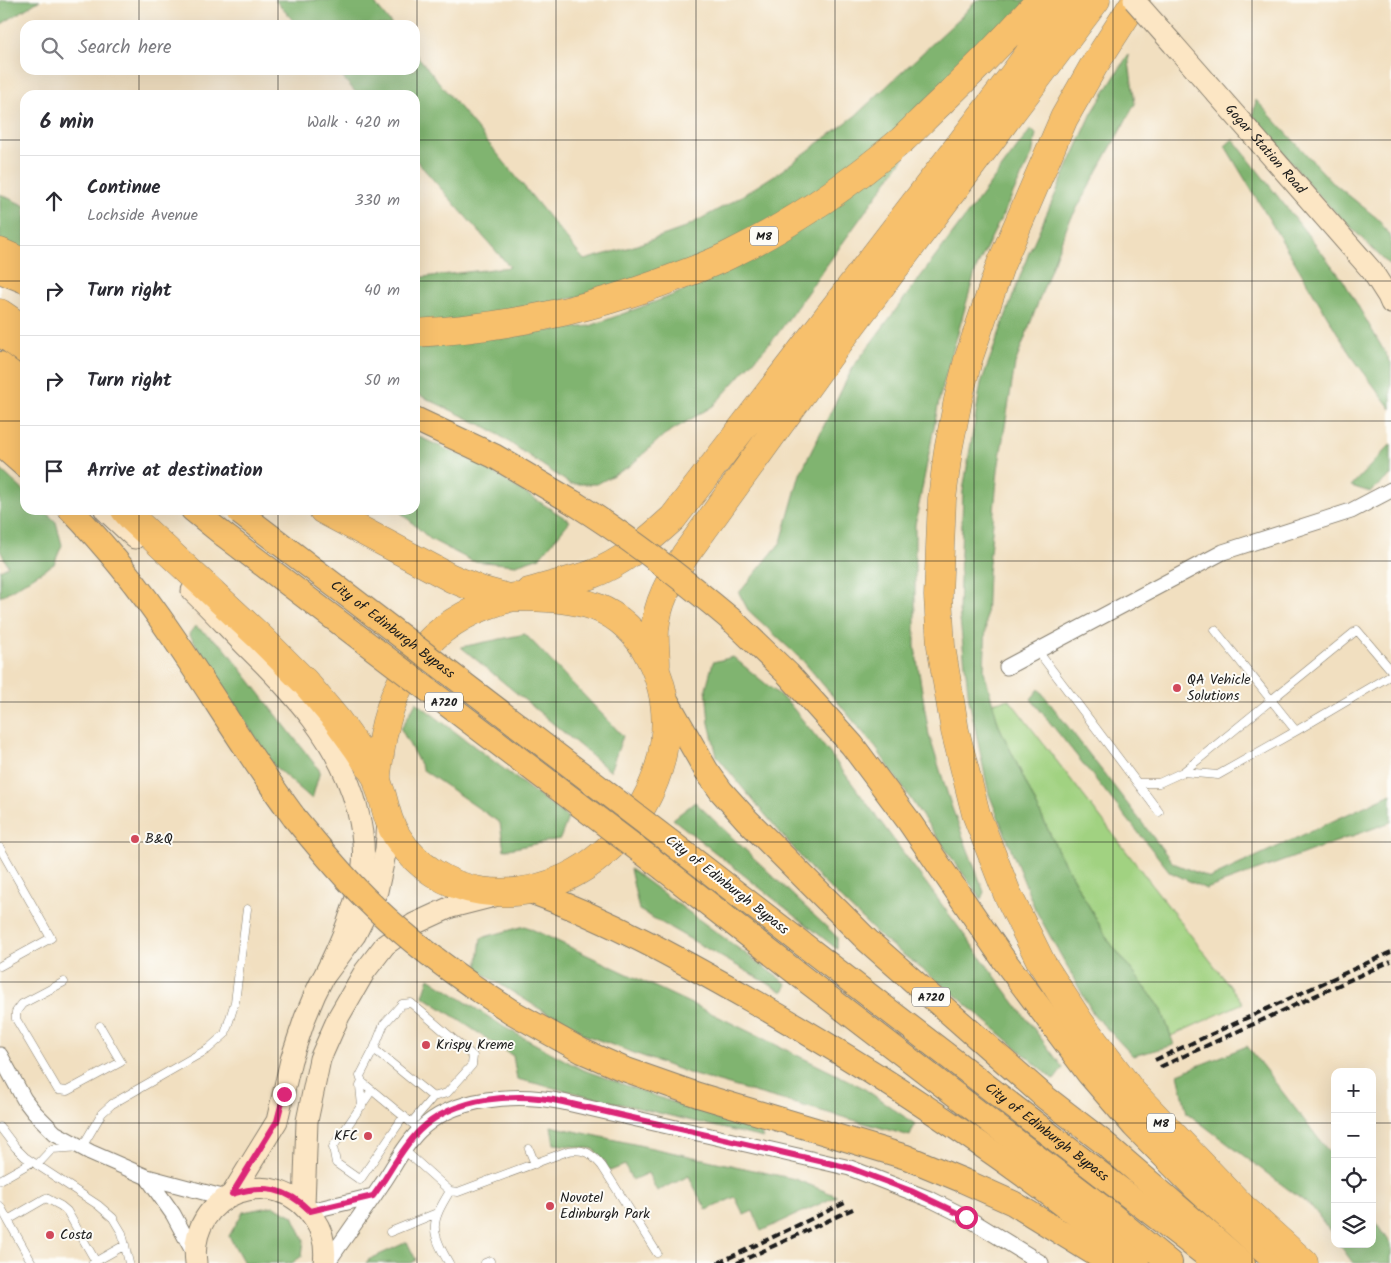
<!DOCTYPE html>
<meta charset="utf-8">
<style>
body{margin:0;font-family:Kalam,sans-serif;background:#f2f2f3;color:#2b2b33}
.controls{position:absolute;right:15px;bottom:15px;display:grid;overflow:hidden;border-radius:10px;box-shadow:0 5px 20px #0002}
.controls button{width:45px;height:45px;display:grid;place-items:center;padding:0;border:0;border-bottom:1px solid #e1e1e2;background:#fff;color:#2b2b33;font:25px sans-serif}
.stop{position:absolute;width:15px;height:15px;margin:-11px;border:4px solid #db2777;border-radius:50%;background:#fff}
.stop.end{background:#db2777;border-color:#fff;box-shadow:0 1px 5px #0008}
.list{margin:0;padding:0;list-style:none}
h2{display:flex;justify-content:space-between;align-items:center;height:65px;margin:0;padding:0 20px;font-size:21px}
h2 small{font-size:16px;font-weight:400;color:#7c7c81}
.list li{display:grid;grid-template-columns:32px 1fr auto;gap:15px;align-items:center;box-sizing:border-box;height:90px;padding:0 20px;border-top:1px solid #e1e1e2}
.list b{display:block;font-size:19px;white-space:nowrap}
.list p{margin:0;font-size:16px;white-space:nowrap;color:#7c7c81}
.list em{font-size:16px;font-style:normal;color:#7c7c81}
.icon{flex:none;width:28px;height:28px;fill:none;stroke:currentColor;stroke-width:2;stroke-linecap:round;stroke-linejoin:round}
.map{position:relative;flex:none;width:1391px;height:1263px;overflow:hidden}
.search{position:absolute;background:#fff;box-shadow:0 5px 20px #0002;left:20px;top:20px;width:400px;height:55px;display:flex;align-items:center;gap:12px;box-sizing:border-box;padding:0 18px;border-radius:15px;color:#7c7c81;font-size:19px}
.panel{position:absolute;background:#fff;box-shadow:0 5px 20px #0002;left:20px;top:90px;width:400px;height:425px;border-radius:15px}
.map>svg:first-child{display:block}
.green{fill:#a1d281;stroke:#5e774e}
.forest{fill:#80b46f;stroke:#4e6846}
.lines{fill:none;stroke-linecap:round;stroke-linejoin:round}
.lane-casing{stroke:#867e6e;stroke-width:9}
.street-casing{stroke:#867e6e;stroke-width:17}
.secondary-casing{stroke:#867e6e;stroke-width:23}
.primary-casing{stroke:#867e6e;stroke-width:26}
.highway-casing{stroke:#867e6e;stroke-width:29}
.lane{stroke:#fff;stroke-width:8}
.street{stroke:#fff;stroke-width:15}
.secondary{stroke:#fce6c4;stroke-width:21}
.primary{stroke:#f7c06c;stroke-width:24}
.highway{stroke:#f7c06c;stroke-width:28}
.rail{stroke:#1c1c1c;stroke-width:4;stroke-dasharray:8 4;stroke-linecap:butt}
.secondary-bridge-casing{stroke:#867e6e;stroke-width:23;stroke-linecap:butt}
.primary-bridge-casing{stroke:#867e6e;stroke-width:26;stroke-linecap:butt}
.secondary-bridge{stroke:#fce6c4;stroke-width:21}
.primary-bridge{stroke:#f7c06c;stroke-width:24}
.route{stroke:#db2777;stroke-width:6}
.grid{fill:none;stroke:#1c1c1c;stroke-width:1;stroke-opacity:0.55}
.poi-dot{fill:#d1495b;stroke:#fdfcf7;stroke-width:2}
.labels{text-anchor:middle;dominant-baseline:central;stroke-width:4;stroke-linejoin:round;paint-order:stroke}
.shield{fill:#fdfcf7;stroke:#605f5e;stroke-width:1}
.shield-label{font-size:12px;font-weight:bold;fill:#1c1c1c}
.street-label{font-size:14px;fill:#1c1c1c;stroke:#fdfcf7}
.poi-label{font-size:14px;fill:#1c1c1c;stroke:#fdfcf7;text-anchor:start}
</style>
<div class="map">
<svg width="1391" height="1263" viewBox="0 0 1391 1263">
<rect width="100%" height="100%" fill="#fdfcf7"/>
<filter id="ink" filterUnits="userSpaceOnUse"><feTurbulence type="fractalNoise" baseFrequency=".02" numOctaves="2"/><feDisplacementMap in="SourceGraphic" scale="10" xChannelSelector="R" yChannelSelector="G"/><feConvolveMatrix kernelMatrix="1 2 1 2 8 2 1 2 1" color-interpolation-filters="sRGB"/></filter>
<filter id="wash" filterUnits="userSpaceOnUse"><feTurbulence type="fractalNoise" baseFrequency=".0096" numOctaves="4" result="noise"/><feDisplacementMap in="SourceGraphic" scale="20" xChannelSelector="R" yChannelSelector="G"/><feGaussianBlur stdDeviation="1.12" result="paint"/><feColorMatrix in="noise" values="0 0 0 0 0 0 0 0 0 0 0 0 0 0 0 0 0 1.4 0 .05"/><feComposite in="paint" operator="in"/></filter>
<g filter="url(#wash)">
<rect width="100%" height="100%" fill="#f1dfc0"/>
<!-- green -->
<path class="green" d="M1009,699L1243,1003L1171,1036L1161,1008L1108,940L1060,855L999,726L992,703Z"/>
<!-- forest -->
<path class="forest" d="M2,0H40L0,25V1Z
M275,0H372L392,25H297Z
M976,0H1040L903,139L686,273L415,333V278L510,267L415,159V95H358L336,70H415V53L584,260L631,247L682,229L732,202L781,171L855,116L963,15Z
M1128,55L1135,104L1067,226L1015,364L998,470L988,573L984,671L999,726L1060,855L1108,940L1161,1008L1174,1045L1133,1056L1094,1015L1035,909L989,794L969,700L959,611L963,491L981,383L1028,255L1092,113Z
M1256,100L1331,181L1378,219L1391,238V267L1317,194L1253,115Z
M1031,129L1036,134L1032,155L976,269L940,396L915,525V647L929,735L952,808L984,892L981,899L922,816L876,748L804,662L748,610L739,593L781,542L800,474L853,367Z
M1233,139L1343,280L1391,363V409L1350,354L1225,146Z
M904,151L905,156L776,336L713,406L664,435L630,466L597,484H570L490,429L415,393V346L590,326L676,294L774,242Z
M0,194L25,206V263L0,252Z
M415,435L479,464L570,521L540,557L516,565L472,561L430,539L398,510H415Z
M1391,444V475L1370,492L1351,486Z
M0,469L25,492V510H44L56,522L62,545L54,564L0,597V570L8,566L0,550Z
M195,626L223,646L320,771L312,799L273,765L189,634Z
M525,634L623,736L610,771L461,647Z
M733,657L788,702L831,755L1063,1068L1054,1080L953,993L883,939L816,875L741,786L717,756L709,723L706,688L713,662Z
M1039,689L1173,863L1210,878L1391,794V822L1206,889L1170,872L1031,699Z
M416,702L568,818L560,839L504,850L500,823L423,770L401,729Z
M695,802L837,937V949L673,819Z
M630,869L787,984L783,992L639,910Z
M525,926L713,1014L862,1087L915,1124L910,1136L694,1075L577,1032L477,970L481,938Z
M429,978L504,1027L581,1069L675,1103L758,1128L763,1138L517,1079L513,1056L423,996Z
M1247,1046L1335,1160V1238L1313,1208L1187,1113L1178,1074Z
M551,1126L795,1179L837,1196L761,1231L753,1211L744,1215L735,1197L707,1210L698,1195L689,1176L657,1191L648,1173L632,1180L625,1165L610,1171L594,1149L554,1144Z
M274,1206L293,1216L304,1240L302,1256L292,1263H244L229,1236L243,1212Z
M1372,1216L1391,1244V1263H1353L1339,1244H1372Z
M407,1242L416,1260L411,1263H366L368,1260Z"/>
</g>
<g filter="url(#ink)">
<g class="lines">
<defs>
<path id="lane" d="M1037,650L1159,812
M1296,731L1391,675
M1183,772L1218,775L1296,731L1215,630
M1137,783H1159L1183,772L1357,630L1391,670
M0,848L51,938L0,966
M64,982L22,1004L16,1012V1019L58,1090L67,1091L121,1062L100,1026
M374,1049L384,1024L402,1004L411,1003L473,1056L472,1065L447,1093L433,1097
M372,1090L333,1147L336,1163L360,1180L404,1116
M362,1106L360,1086L362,1082
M412,1122L433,1097L374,1049L360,1076L362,1082L420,1130
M0,1127L16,1148L25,1157L98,1205L113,1218L122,1233L129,1263
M403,1149L450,1191L458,1192L568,1151C584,1148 592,1154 602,1166L657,1253
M529,1149L535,1164
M37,1165L52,1149L82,1147L102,1113L112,1104L208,1049L225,1034L235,1002L247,909
M0,1180L32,1162
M0,1206L32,1263
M8,1220L46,1198L61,1206L67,1211L96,1262
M390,1232L437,1213
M93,1263L125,1245
M449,1263C429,1230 431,1222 450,1191
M485,1263L490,1261"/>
<path id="street" d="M1007,667L1223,552L1351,511L1391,490
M0,1055L24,1099L34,1112L55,1133L90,1152L147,1177L226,1198
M147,1177L173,1214L195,1255
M310,1211L373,1196
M327,1263C345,1237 364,1211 382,1184C394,1167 403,1147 419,1131C453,1096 518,1093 563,1102L850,1168L932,1200L966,1217L1041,1263"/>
<g id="secondary">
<path id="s1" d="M1173,44L1372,271L1388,296L1391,303"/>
<path d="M105,510L135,538"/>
<path d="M192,591C210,608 227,627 245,645C293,692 339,741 357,808C362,828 366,851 362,872C356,906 339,947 323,978"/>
<path d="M232,1194L277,1121L291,1060L305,1018L315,994L323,978L355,935L377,891L386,849L388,821"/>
<path d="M304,1205L307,1121L320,1059L339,1016L365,971L385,945L414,924L451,907L494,896"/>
<path d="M196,1263C187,1193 276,1160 314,1219C323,1232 326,1248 324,1263"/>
</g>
<g id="primary">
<path d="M0,271L25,281"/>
<path d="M0,334L25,352"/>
<path d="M0,364L25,383"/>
<path d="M415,419L494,456L574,503"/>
<path d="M0,444L25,466"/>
<path d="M71,510C108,548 141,590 171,634C213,695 250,758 294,817"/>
<path d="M193,510L224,535"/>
<path d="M734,622L788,674L852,745L908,820L1004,960L1089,1074L1134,1126L1195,1188L1278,1263"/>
<path d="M662,693L706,770L721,791L747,820L868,941L1046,1098L1103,1142L1243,1263"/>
<path id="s2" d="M673,844L1216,1263"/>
<path d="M664,869L803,978L1107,1211L1170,1263"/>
<path d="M530,891C610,920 679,959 753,1001C887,1078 1018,1164 1137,1263"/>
<path d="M471,985L512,1012L582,1051L621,1068L698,1095L906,1157L964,1181L1013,1203L1110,1263"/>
</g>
<path id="highway" d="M1136,0L1093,67L1064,118L1000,266L968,360L958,400L948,451L942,499L938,596L941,646L955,731L976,814L1007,893L1041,962L1081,1024L1132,1092L1243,1208L1304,1263
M0,252L25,263
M0,313L25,330
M415,333C504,328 590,310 673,278C692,271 711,264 729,255C791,225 850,184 902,140C915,128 927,115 940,103C975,70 1008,36 1040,0
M0,393L25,414
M0,419L25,439
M125,510L133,519L260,637L305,682L337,720L358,749L377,778
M323,510L451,578L480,590L509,598
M529,592C549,586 570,581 590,575C621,564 649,540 673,518L1014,74L1068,0
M514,597C541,598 570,597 596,607C619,616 638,634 649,656C707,765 603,909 481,891C448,886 416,866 398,838C389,825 386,810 382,795C380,789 377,783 377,777C377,770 379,761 380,754C385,714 399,676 426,645C449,620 481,605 514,597Z
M656,665C656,654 654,641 655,630C657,602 671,579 685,555L845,334L1096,0"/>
</defs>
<!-- lane casing -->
<use href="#lane" class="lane-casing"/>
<!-- street casing -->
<use href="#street" class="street-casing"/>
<!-- secondary casing -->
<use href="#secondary" class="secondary-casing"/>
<!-- primary casing -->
<use href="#primary" class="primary-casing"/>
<!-- highway casing -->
<use href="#highway" class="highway-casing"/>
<!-- lane -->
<use href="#lane" class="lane"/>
<!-- street -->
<use href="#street" class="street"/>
<!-- secondary -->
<use href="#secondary" class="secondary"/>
<!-- primary -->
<use href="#primary" class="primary"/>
<!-- highway -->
<use href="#highway" class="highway"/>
<!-- rail -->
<path class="rail" d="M1155,1060L1391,952
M1160,1067L1391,961
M718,1263L847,1202
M737,1263L855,1208"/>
<defs>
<path id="secondary-bridge" d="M1134,0L1173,44"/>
<g id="primary-bridge">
<path d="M574,503C631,538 683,579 734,622"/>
<path id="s3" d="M240,513L673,844"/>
<path d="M224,535L664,869"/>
<path d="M294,817C317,845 339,872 365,898C397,930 434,959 471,985"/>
</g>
</defs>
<!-- secondary-bridge casing -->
<use href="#secondary-bridge" class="secondary-bridge-casing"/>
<!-- primary-bridge casing -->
<use href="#primary-bridge" class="primary-bridge-casing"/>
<!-- secondary-bridge -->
<use href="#secondary-bridge" class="secondary-bridge"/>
<!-- primary-bridge -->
<use href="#primary-bridge" class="primary-bridge"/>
</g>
</g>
<g class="lines" filter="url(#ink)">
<!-- route -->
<path class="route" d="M284,1094L277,1121L232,1194C263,1184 287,1188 310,1211L373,1196C389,1175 400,1150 419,1131C454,1096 518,1092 563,1102L850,1168L911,1191L966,1217"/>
</g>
<!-- grid -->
<path class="grid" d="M139,0V25M278,0V25M417,0V1263M556,0V1263M696,0V1263M835,0V1263M974,0V1263M1113,0V1263M1252,0V1263M139,70V95M278,70V95M0,140H25M415,140H1391M0,281H25M415,281H1391M0,421H25M415,421H1391M139,510V1263M278,510V1263M0,561H1391M0,702H1391M0,842H1391M0,982H1391M0,1123H1335M1372,1123H1391"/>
<!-- markers -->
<g class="poi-dot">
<circle cx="1177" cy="688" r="5"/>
<circle cx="135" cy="839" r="5"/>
<circle cx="426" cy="1045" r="5"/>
<circle cx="368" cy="1136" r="5"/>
<circle cx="550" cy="1206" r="5"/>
<circle cx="50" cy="1235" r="5"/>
</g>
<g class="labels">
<!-- shield labels -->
<g class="shield">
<rect x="750" y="226.5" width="28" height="19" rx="4"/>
<rect x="425" y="692.5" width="38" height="19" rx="4"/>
<rect x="912" y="987.5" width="38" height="19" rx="4"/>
<rect x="1147" y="1113.5" width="28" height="19" rx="4"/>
</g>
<g class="shield-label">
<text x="764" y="236">M8</text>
<text x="444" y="702">A720</text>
<text x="931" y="997">A720</text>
<text x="1161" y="1123">M8</text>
</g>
<!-- street labels -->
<g class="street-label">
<text stroke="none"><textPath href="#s1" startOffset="140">Gogar Station Road</textPath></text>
<text stroke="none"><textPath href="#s3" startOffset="192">City of Edinburgh Bypass</textPath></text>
<text transform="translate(727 885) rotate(38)">City of Edinburgh Bypass</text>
<text stroke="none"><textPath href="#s2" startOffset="472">City of Edinburgh Bypass</textPath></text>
</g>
<!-- poi labels -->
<g class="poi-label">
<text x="1187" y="680">QA Vehicle<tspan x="1187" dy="16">Solutions</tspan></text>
<text x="145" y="839">B&amp;Q</text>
<text x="436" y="1045">Krispy Kreme</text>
<text x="358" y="1136" text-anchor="end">KFC</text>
<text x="560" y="1198">Novotel<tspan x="560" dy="16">Edinburgh Park</tspan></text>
<text x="60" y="1235">Costa</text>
</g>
</g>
</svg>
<div class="controls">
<button>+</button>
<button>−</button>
<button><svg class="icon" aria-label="locate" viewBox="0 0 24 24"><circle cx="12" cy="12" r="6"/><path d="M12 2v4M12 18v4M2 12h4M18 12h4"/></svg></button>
<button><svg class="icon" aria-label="layers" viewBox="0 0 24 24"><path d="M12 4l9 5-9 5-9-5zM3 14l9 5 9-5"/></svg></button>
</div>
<div class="stop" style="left:966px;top:1217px"></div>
<div class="stop end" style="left:284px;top:1094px"></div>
<div class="search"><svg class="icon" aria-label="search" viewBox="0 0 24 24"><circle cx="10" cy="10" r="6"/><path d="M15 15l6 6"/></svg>Search here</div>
<section class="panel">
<h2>6 min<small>Walk · 420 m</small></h2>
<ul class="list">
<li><svg class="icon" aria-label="ahead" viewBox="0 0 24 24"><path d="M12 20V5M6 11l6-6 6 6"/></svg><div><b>Continue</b><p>Lochside Avenue</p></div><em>330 m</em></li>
<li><svg class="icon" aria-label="right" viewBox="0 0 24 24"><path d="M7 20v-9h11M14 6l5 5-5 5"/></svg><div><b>Turn right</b></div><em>40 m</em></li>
<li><svg class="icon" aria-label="right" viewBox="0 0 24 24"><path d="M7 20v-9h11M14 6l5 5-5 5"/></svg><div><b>Turn right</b></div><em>50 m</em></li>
<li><svg class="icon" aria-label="arrive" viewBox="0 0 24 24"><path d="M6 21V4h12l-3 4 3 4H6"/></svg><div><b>Arrive at destination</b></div></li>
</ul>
</section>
</div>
